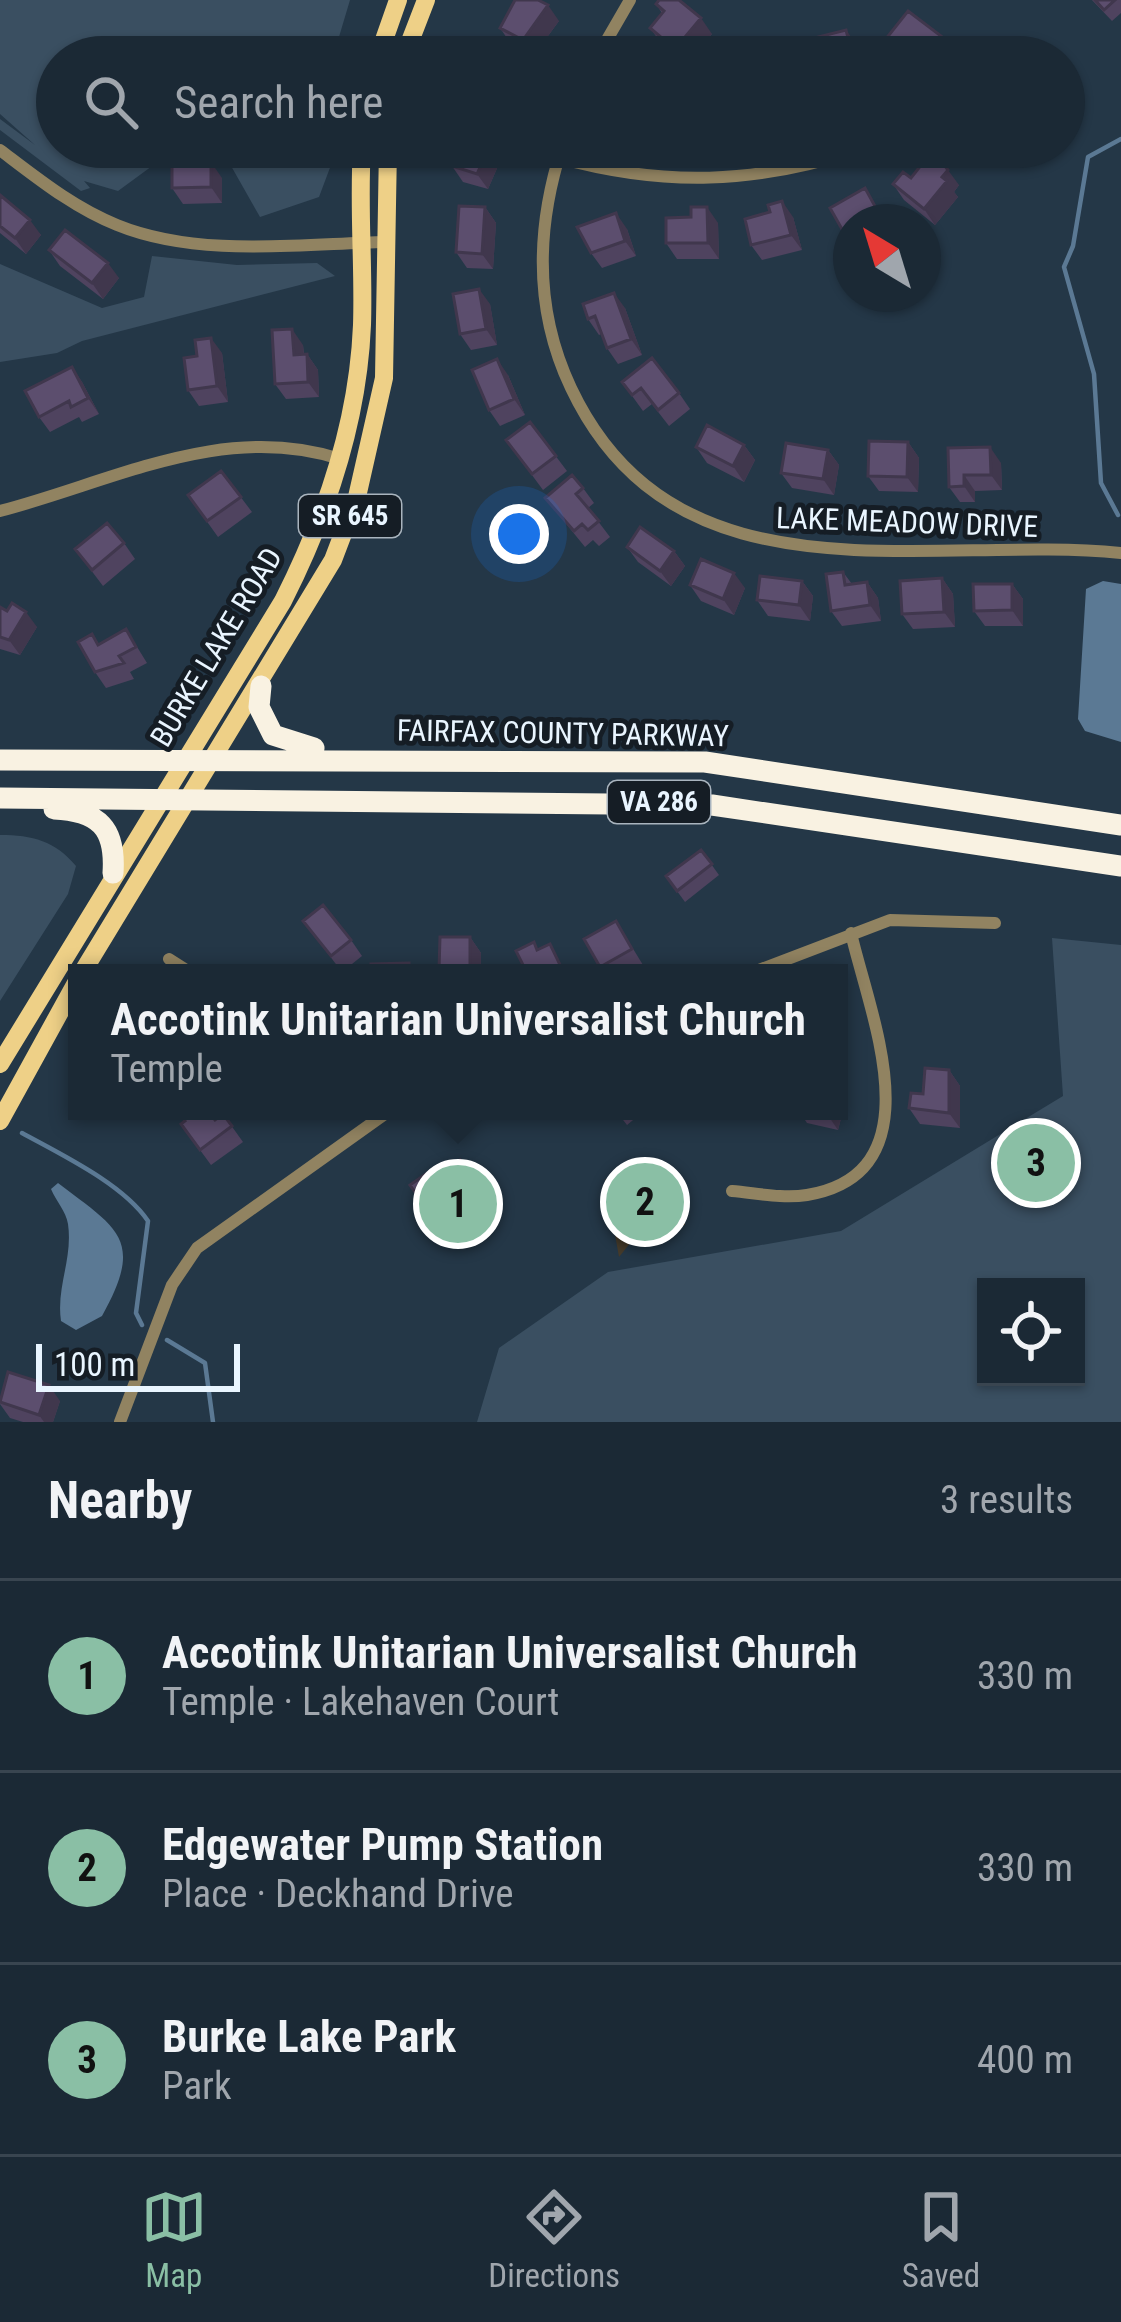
<!DOCTYPE html>
<meta charset="utf-8">
<style>
body{margin:0;font-family:"Roboto Condensed",sans-serif;background:#283541;color:#f1f3f6}
.controls{position:absolute;right:36px;bottom:36px;display:grid;overflow:hidden;border-radius:0px;box-shadow:0 3px 9px #0004}
.controls button{width:108px;height:108px;display:grid;place-items:center;padding:0;border:0;border-bottom:3px solid #394550;background:#1b2935;color:#f1f3f6;font:60px sans-serif}
.compass{position:absolute;left:833px;top:204px;width:108px;height:108px;border-radius:50%;background:#1b2935;box-shadow:0 3px 9px #0004;rotate:322deg}
.scale{position:absolute;left:36px;bottom:30px;width:204px;box-sizing:border-box;padding-left:12px;border:6px solid #e9f5ff;border-top:0;font-size:33px;line-height:42px;white-space:nowrap;color:#e9f5ff;-webkit-text-stroke:9px #151d25;paint-order:stroke}
.you{position:absolute;left:519px;top:534px;width:42px;height:42px;margin:-30px;border:9px solid #fff;border-radius:50%;background:#1a73e8;box-shadow:0 0 0 18px #1a73e833}
.badge{display:grid;place-items:center;width:78px;height:78px;border-radius:50%;background:#8abfa5;color:#111;font-size:39px;font-weight:700}
.pin{position:absolute;translate:-50% -50%;border:6px solid #fff;box-shadow:0 3px 12px #0006}
.popup{position:absolute;left:68px;top:964px;width:780px;height:156px;box-sizing:border-box;display:grid;place-content:center;border-radius:0px;background:#1b2935;filter:drop-shadow(0 3px 9px #0005);font-size:39px;white-space:nowrap;color:#a0a6ad}
.popup b{font-size:45px;color:#f1f3f6}
.popup::after{content:'';position:absolute;left:50%;top:100%;margin-left:-24px;border:24px solid transparent;border-top-color:#1b2935}
.list{margin:0;padding:0;list-style:none}
h2{display:flex;justify-content:space-between;align-items:center;height:156px;margin:0;padding:0 48px;font-size:51px}
h2 small{font-size:39px;font-weight:400;color:#a0a6ad}
.list li{display:grid;grid-template-columns:78px 1fr auto;gap:36px;align-items:center;box-sizing:border-box;height:192px;padding:0 48px;border-top:3px solid #394550}
.list b{display:block;font-size:45px;white-space:nowrap}
.list p{margin:0;font-size:39px;white-space:nowrap;color:#a0a6ad}
.list em{font-size:39px;font-style:normal;color:#a0a6ad}
.icon{flex:none;width:66px;height:66px;fill:none;stroke:currentColor;stroke-width:2;stroke-linecap:round;stroke-linejoin:round}
.map{position:relative;flex:none;width:1121px;height:1422px;overflow:hidden}
.search{position:absolute;background:#1b2935;box-shadow:0 3px 9px #0004;left:36px;right:36px;top:36px;height:132px;display:flex;align-items:center;gap:30px;box-sizing:border-box;padding:0 42px;border-radius:66px;color:#a0a6ad;font-size:45px}
.sheet{height:732px;background:#1b2935}
nav{display:flex;justify-content:space-around;align-items:center;box-sizing:border-box;height:168px;border-top:3px solid #394550;background:#1b2935;font-size:33px;color:#a0a6ad}
nav a{display:grid;justify-items:center;gap:6px}
nav .on{color:#8abfa5}
.map>svg:first-child{display:block}
.industrial{fill:#453b2b}
.green{fill:#3a4f61;fill-rule:evenodd}
.water{fill:#5b7994}
.lines{fill:none;stroke-linecap:round;stroke-linejoin:round}
.stream{stroke:#5b7994;stroke-width:4.5}
.street{stroke:#918361;stroke-width:12}
.primary{stroke:#eed087;stroke-width:18}
.highway{stroke:#f9f2e2;stroke-width:21}
.wall{fill:#4f435f}
.shaded-wall{fill:#40374d}
.building{fill:#5c4e6e;stroke:#40374d;stroke-width:3}
.labels{text-anchor:middle;dominant-baseline:central;stroke-width:10;stroke-linejoin:round;paint-order:stroke}
.shield{fill:#151d25;stroke:#a9b4be;stroke-width:3}
.shield-label{font-size:27px;font-weight:bold;fill:#e9f5ff}
.street-label{font-size:30px;fill:#e9f5ff;stroke:#151d25}
</style>
<div class="map">
<svg width="1121" height="1422" viewBox="0 0 1121 1422">
<rect width="100%" height="100%" fill="#243747"/>
<!-- industrial -->
<path class="industrial" d="M605,1179L635,1196L679,1187L685,1225L640,1231L619,1257Z"/>
<!-- green -->
<path class="green" d="M0,0H350L333,57H57V147H178L118,191L84,181L90,188L81,191L0,130V119L35,145L0,114Z
M202,147H327L331,165L319,197L260,217L222,150Z
M152,256L237,265L317,263L335,276L82,341L57,353L0,362V264L102,308L144,297Z
M0,835C33,835 55,841 76,866L68,894L0,1001Z
M1052,938L1121,945V1422H477L499,1348L608,1272L841,1231L1063,1096ZM1076,1287V1377H986V1287Z"/>
<!-- water -->
<path class="water" d="M1103,581L1121,584V742L1085,731L1078,719L1086,589Z
M58,1183C118,1229 145,1239 102,1316L76,1330L61,1321C56,1287 73,1259 68,1224C66,1211 56,1201 51,1189Z"/>
<g class="lines">
<!-- stream -->
<path class="stream" d="M1118,515L1101,483L1094,374L1064,267L1073,246L1088,157L1121,139
M22,1133C62,1155 123,1184 148,1221L136,1313L142,1325
M167,1340L205,1363L213,1422"/>
<!-- street -->
<path class="street" d="M597,57L630,0
M562,147C536,228 534,310 571,388C676,610 926,534 1121,553
M0,150C37,178 74,208 117,225C198,258 300,244 385,242
M559,158C665,187 754,184 859,150
M0,511C112,482 223,421 340,459
M169,959L191,973
M751,973L890,920L995,923
M732,1191C756,1193 783,1199 807,1195C939,1173 869,1013 851,933
M120,1422L172,1285L197,1248L389,1111"/>
<!-- primary -->
<path class="primary" d="M378,57L398,0
M404,57L426,0
M82,973L333,560L357,497L384,378L388,147
M0,1064L283,601C327,514 358,423 362,325C364,265 358,206 362,147
M0,1121L77,981"/>
<!-- highway -->
<path class="highway" d="M261,686L259,707L273,735L314,748
M0,760L705,762L1121,825
M0,798L712,805L1121,866
M54,809C99,811 116,828 113,873"/>
</g>
<!-- wall -->
<path class="wall" d="M1092,0H1121V13L1112,21Z
M656,4L712,34L692,57H677L661,43L650,28L662,13Z
M559,21L534,55L511,44L500,28Z
M941,36L952,52L948,57H898L885,40Z
M505,150L488,189L463,182L452,166Z
M222,178V203L183,204L172,188Z
M893,184L959,185L954,192L958,197L935,225L904,200Z
M0,195L41,235L26,254L0,233Z
M485,207L496,223L493,269L467,268L456,252Z
M691,217L718,223L719,259H677L666,243Z
M793,217L802,250L762,260L751,245Z
M627,229L636,256L602,268L591,253Z
M49,250L119,278L103,299L60,266Z
M490,304L497,345L471,350L460,334Z
M625,308L642,355L618,364L607,348L601,334L599,335L588,319Z
M303,345L304,354H307L318,370L319,397L286,399L275,384Z
M222,353L228,402L199,406L188,390Z
M72,367L82,382L99,414L82,422L79,417L50,432L39,417Z
M508,375L525,415L500,426L489,410Z
M622,382L679,393L690,409L669,426L652,404L643,411Z
M530,422L567,471L543,490L506,440Z
M908,442L919,458L918,492L879,491L868,476Z
M744,445L755,460L744,482L707,463L696,447Z
M948,448L1001,463L1002,490L975,491V502H960L949,487Z
M828,450L839,465L834,495L792,488L781,473Z
M221,471L252,512L218,537L188,495Z
M583,488L594,503L588,508L610,537L599,546L593,540L585,547L545,498Z
M124,543L135,559L103,586L75,549Z
M627,547L674,551L685,566L671,586L638,562Z
M843,572L852,584L867,582L878,598L881,621L842,626L831,611Z
M942,578L953,594L955,627L913,629L902,614Z
M802,581L813,596L810,621L768,616L757,600Z
M1012,584L1023,599V626H985L974,611Z
M690,585L745,588L734,615L701,601Z
M0,607L37,627L20,655L0,649Z
M126,629L147,663L130,672L134,679L106,688L95,672L99,644Z
M701,850L719,875L685,902L666,876Z
M303,921L351,940L362,956L342,972Z
M616,921L643,965L628,973H604L584,939Z
M470,937L481,953V973H443L439,969Z
M949,1070L960,1086V1128L920,1124L909,1108Z
M839,1083L847,1095L838,1130L807,1123L799,1111H839Z
M124,1111H161L160,1117Z
M616,1111H644L627,1125Z
M223,1114L243,1142L211,1165L181,1124L215,1120Z
M460,1160L481,1190L471,1197L481,1212L449,1240L410,1186L442,1173Z
M0,1398L60,1401L53,1422H23L10,1418L0,1404Z"/>
<!-- shaded-wall -->
<path class="shaded-wall" d="M548,5L559,21L534,55L523,40Z
M701,18L712,34L692,57H681L675,49Z
M846,30L857,45L860,57H854L852,54Z
M941,36L952,52L948,57H925Z
M904,43L914,57H903L898,50Z
M489,147H503L505,150L488,189L477,174Z
M211,162L222,178V203L211,187Z
M948,170L959,185L954,192L958,197L935,225L924,209Z
M782,201L793,217L802,250L791,235Z
M485,207L496,223L493,269L482,254Z
M707,207L718,223L719,259L708,243Z
M616,213L627,229L636,256L625,241Z
M30,220L41,235L26,254L15,238Z
M108,263L119,278L103,299L92,283Z
M479,289L490,304L497,345L486,329Z
M614,293L625,308L642,355L631,339Z
M292,329L303,345L305,371L294,355Z
M211,338L222,353L228,402L217,386Z
M307,354L318,370L319,397L308,382Z
M497,359L508,375L525,415L514,399Z
M72,367L82,382L99,414L88,398Z
M908,442L919,458L918,492L907,477Z
M744,445L755,460L744,482L733,466Z
M990,447L1001,463L1002,490L991,475Z
M828,450L839,465L834,495L823,479Z
M964,475L975,491V502L964,486Z
M674,551L685,566L671,586L660,571Z
M734,573L745,588L734,615L723,599Z
M942,578L953,594L955,627L944,612Z
M802,581L813,596L810,621L799,605Z
M867,582L878,598L881,621L870,605Z
M1012,584L1023,599V626L1012,610Z
M26,612L37,627L20,655L9,640Z
M470,937L481,953V973H473L470,969Z
M949,1070L960,1086V1128L949,1113Z
M839,1083L847,1095L838,1130L827,1114L828,1111H839Z
M49,1385L60,1401L53,1422H44L39,1415Z"/>
<!-- building -->
<path class="building" d="M515,0H538L548,5L523,40L500,28Z
M659,0H679L701,18L675,49L650,28L664,11L656,4Z
M1095,0H1115L1104,10Z
M908,11L941,36L925,57L904,43L898,50L885,40Z
M846,30L852,54L840,57H811L806,40Z
M458,147H489L477,174L452,166Z
M933,150L948,170L942,177L947,181L924,209L893,184L903,172L911,178Z
M211,162V187L172,188V163Z
M865,188L882,219L877,222H851V236L847,238L830,208Z
M0,195L30,220L15,238L0,226Z
M782,201L791,235L751,245L745,219L770,212L768,205Z
M459,206L485,207L482,254L456,252Z
M691,207H707L708,243H666V218L691,217Z
M616,213L625,241L591,253L577,227Z
M65,230L108,263L92,283L49,250Z
M479,289L486,329L460,334L453,294Z
M614,293L631,339L607,348L595,316L588,319L583,304Z
M292,329L294,355L307,354L308,382L275,384L272,330Z
M211,338L217,386L188,390L184,358L197,356L195,340Z
M652,358L679,393L658,410L641,388L632,395L622,382Z
M497,359L514,399L489,410L472,370Z
M72,367L88,398L71,407L69,401L39,417L25,391Z
M530,422L556,456L532,474L506,440Z
M707,425L744,445L733,466L696,447Z
M869,441L908,442L907,477L868,476Z
M786,443L828,450L823,479L781,473Z
M990,447L991,475H964V486L949,487L948,448Z
M221,471L241,497L207,521L188,495Z
M572,475L583,488L576,494L599,521L588,530L582,524L574,531L545,498Z
M107,523L124,543L92,570L75,549Z
M640,527L674,551L660,571L627,547Z
M701,559L734,573L723,599L690,585Z
M843,572L845,585L867,582L870,605L831,611L826,574Z
M760,576L802,581L799,605L757,600Z
M942,578L944,612L902,614L900,581Z
M973,584H1012V610L974,611Z
M12,603L26,612L9,640L0,637V607L7,611Z
M126,629L136,647L119,656L124,663L95,672L78,642L92,634L98,645Z
M701,850L712,864L677,891L666,876Z
M323,905L351,940L331,956L303,921Z
M616,921L632,949L600,967L584,939Z
M440,937H470V969H439Z
M534,942L537,950L550,944L564,973H527L516,951Z
M409,963V973H372L371,964Z
M925,1068L949,1070V1113L909,1108L911,1093L923,1094Z
M186,1111H208L215,1120L223,1114L232,1126L200,1150L181,1124L185,1121L181,1115Z
M460,1160L470,1175L460,1182L470,1196L438,1224L410,1185L437,1166L442,1173Z
M8,1372L49,1385L39,1415L0,1402Z"/>
<g class="labels">
<!-- shield labels -->
<g class="shield">
<rect x="299" y="495" width="102" height="42" rx="9"/>
<rect x="608" y="781" width="102" height="42" rx="9"/>
</g>
<g class="shield-label">
<text x="350" y="516">SR 645</text>
<text x="659" y="802">VA 286</text>
</g>
<!-- street labels -->
<g class="street-label">
<text transform="translate(907 522) rotate(2)">LAKE MEADOW DRIVE</text>
<text transform="translate(216 647) rotate(-59)">BURKE LAKE ROAD</text>
<text transform="translate(563 733) rotate(1)">FAIRFAX COUNTY PARKWAY</text>
</g>
</g>
</svg>
<div class="controls">
<button><svg class="icon" aria-label="locate" viewBox="0 0 24 24"><circle cx="12" cy="12" r="6"/><path d="M12 2v4M12 18v4M2 12h4M18 12h4"/></svg></button>
</div>
<svg class="compass" viewBox="-18 -18 36 36"><path d="M0-13l5 13h-10z" fill="#e53935"/><path d="M0 13l5-13h-10z" fill="#a0a6ad"/></svg>
<div class="scale">100 m</div>
<div class="you"></div>
<div class="pin badge" style="left:458px;top:1204px">1</div>
<div class="popup"><b>Accotink Unitarian Universalist Church</b>Temple</div>
<div class="pin badge" style="left:645px;top:1202px">2</div>
<div class="pin badge" style="left:1036px;top:1163px">3</div>
<div class="search"><svg class="icon" aria-label="search" viewBox="0 0 24 24"><circle cx="10" cy="10" r="6"/><path d="M15 15l6 6"/></svg>Search here</div>
</div>
<section class="sheet">
<h2>Nearby<small>3 results</small></h2>
<ul class="list">
<li><span class="badge">1</span><div><b>Accotink Unitarian Universalist Church</b><p>Temple · Lakehaven Court</p></div><em>330 m</em></li>
<li><span class="badge">2</span><div><b>Edgewater Pump Station</b><p>Place · Deckhand Drive</p></div><em>330 m</em></li>
<li><span class="badge">3</span><div><b>Burke Lake Park</b><p>Park</p></div><em>400 m</em></li>
</ul>
</section>
<nav>
<a class="on"><svg class="icon" aria-label="map" viewBox="0 0 24 24"><path d="M3 6l6-2 6 2 6-2v14l-6 2-6-2-6 2zM9 4v14M15 6v14"/></svg>Map</a>
<a><svg class="icon" aria-label="directions" viewBox="0 0 24 24"><path d="M12 3l9 9-9 9-9-9zM9 14v-3h6M13 9l2 2-2 2"/></svg>Directions</a>
<a><svg class="icon" aria-label="saved" viewBox="0 0 24 24"><path d="M7 4h10v16l-5-4-5 4z"/></svg>Saved</a>
</nav>
